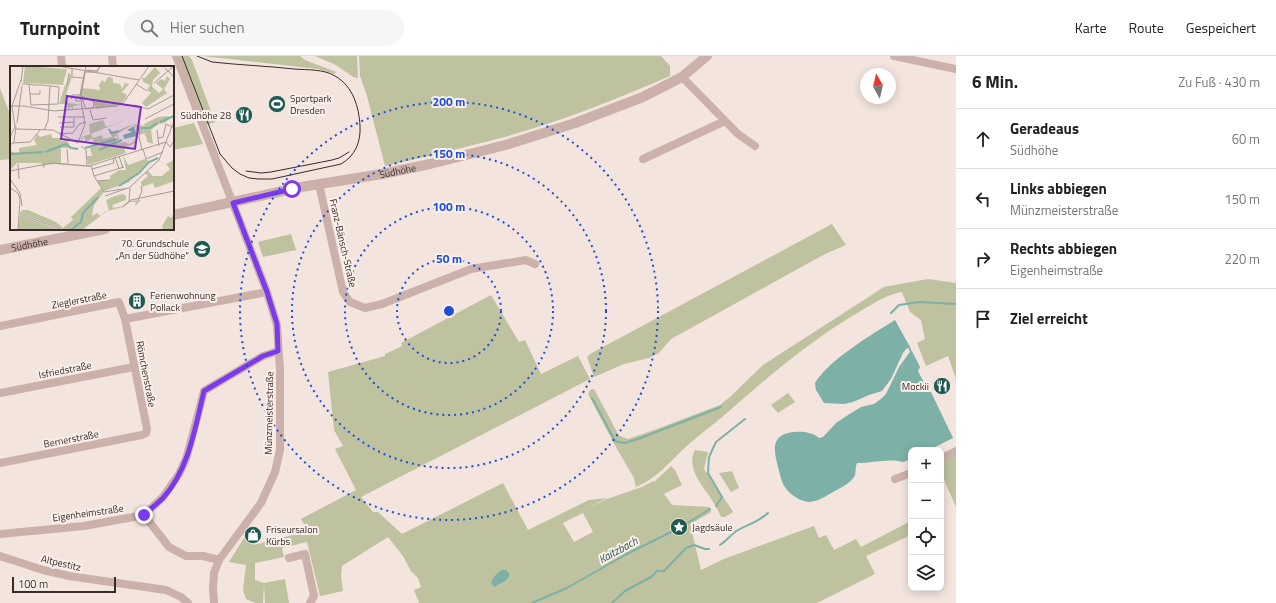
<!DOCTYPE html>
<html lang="de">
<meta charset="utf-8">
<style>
body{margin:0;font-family:"Titillium Web",sans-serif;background:#f6f6f6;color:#222}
.controls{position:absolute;right:12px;bottom:12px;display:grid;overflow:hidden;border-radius:8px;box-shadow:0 2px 10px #0003}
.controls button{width:36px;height:36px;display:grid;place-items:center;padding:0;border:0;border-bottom:1px solid #e0e0e0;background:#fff;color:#222;font:20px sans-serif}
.compass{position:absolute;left:860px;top:12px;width:36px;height:36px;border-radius:50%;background:#fff;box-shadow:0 2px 10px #0003;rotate:352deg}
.scale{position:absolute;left:12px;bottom:10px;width:104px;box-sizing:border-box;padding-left:4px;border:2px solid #382b29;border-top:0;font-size:11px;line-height:14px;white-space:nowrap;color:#382b29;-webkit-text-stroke:3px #faefeb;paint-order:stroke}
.stop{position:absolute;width:12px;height:12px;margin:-9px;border:3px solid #7c3aed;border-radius:50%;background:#fff}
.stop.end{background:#7c3aed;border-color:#fff;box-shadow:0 1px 4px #0008}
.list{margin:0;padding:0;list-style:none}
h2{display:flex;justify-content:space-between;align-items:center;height:52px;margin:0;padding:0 16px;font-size:17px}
h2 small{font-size:13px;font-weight:400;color:#767676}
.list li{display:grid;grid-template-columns:26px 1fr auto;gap:12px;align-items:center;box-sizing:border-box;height:60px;padding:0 16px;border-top:1px solid #e0e0e0}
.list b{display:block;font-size:15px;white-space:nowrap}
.list p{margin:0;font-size:13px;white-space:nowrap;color:#767676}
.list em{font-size:13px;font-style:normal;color:#767676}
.icon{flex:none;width:22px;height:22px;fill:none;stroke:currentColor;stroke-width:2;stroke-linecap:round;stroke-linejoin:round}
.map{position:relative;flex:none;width:956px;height:547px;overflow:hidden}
header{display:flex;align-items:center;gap:24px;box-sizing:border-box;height:56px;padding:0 20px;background:#fff;border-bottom:1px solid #e0e0e0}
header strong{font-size:19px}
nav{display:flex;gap:22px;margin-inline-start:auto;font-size:14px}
.search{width:280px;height:36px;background:#f6f6f6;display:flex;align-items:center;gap:10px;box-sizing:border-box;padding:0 14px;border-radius:22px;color:#767676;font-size:15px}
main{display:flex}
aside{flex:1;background:#fff}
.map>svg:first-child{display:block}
.green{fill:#bec29e;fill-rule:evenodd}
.water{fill:#7db0a6}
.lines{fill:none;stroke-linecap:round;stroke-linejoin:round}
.stream{stroke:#7db0a6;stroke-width:2}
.minor{stroke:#cbb1aa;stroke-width:8}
.tertiary{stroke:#cbb1aa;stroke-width:10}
.tram{stroke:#382b29;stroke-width:1}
.route{stroke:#7c3aed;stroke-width:5}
.ring{fill:none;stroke:#1d4ed8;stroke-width:2;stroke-dasharray:2 4}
.labels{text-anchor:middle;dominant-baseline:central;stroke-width:4;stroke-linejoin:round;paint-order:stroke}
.poi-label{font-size:10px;fill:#382b29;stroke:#faefeb;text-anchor:start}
.street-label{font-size:10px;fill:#382b29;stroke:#faefeb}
.water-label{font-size:11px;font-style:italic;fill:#1f5a50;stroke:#faefeb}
.inset-river{fill:none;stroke:#7db0a6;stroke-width:2}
.inset-road{fill:none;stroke:#a89a96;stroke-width:1}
.view{fill:#7b2cbf;fill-opacity:0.15;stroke:#7b2cbf;stroke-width:2}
.inset-edge{fill:none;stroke:#382b29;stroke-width:2}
.centre{fill:#1d4ed8;stroke:#faefeb;stroke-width:2}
.ring-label{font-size:12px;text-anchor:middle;font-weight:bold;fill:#1d4ed8;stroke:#faefeb;stroke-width:4;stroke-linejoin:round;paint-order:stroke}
</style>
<header>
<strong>Turnpoint</strong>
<div class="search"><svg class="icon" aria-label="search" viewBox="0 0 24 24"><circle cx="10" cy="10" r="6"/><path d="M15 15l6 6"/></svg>Hier suchen</div>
<nav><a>Karte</a><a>Route</a><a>Gespeichert</a></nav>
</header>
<main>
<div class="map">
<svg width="956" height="547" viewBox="0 0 956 547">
<rect width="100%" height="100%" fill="#f3e4de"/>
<!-- green -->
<path class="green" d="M179,0H189L192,4L215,66L206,69Z
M202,0H300L305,4L336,16L335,18L318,13Z
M315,0H357L358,22L353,21L336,9Z
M359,0H661L670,10V20C615,44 559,66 501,82C463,92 424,101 385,110L367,40L360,20Z
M0,32L11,61V103L0,104Z
M194,67L203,88L173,94V72Z
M832,168L846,189L825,198L671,283L659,297L649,302L624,308L594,321L587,301L590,298Z
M291,178L296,194L263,201L258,186Z
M928,223L956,227V323L948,300L926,310L917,287L925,283L921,264L910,256L902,236C888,238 876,246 864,253C817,280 777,313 737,348C722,362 705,374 690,387C673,402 657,423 636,431L634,422L617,393L588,338L590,334L594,333L616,374L618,379L628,383L654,374L720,349L731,340L763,309L884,231Z
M491,239L519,286L525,284L541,318L578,300L590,323L361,441L373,456H378L402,478L503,427L528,474L589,444L607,442L586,453L607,443L642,431L653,425L654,426L671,410L675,414L682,429L664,438L672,449L709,451L711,455L710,457L690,468L701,514L724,503L814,470L819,482L826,479L834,494L856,483L861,491L911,465V479L866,500L875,518L817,547H419L414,534L421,531L418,522L411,515L403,500L388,481L342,510L341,520L343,535L320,540L307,486L282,492L284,501L255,507V524L264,527L285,523L289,547H265L264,528L263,547H255L246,543L243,534L246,509L229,506L244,482L254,489L308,475L301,463L356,434L335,393L343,390L334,374L328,316L385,300V298L402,290L401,287ZM583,457L593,476L574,486L563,467Z
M788,337L795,346L778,357L771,349Z
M695,394L708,396L704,413L730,451L733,456L725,461H721C718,454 714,447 710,441C701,428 686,411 695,394Z
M956,399V451L941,417V406Z
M732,415L739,432L731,436L719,417Z"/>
<!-- water -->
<path class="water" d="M895,264L910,291L906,293L903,297L891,323L882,335L869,339L853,346L844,348L824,347L816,334L815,327C831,302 870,280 895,264Z
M912,295L920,311L918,315L929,336H931L953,382L929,394H911V403L903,406C888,402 873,407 857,407C855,411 856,415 855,419C852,427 840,432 833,436C826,440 817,446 808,446C800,445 789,438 785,431C781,426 780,417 778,411C774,395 770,379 793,376C801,375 813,376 819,382L823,381L836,367L848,359L861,351L874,348L881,343L886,338L899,311L909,297Z
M502,514H506L509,517V521L505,525L494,531L491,526C494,520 497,517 502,514Z"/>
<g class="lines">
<!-- stream -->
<path class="stream" d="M891,257L899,249L919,246L956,248
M909,291L911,296
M592,342L615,385L624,387L638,383L721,351
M716,450L722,441L708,417L709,401L716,386L745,363
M720,489C726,485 730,480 735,476C747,468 756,468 768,457
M532,547L567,532L625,499L683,470L710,453
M612,547L625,535L651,521L657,515H664L686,492L694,489L705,493H709"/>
<!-- minor -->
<path class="minor" d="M61,0L62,11
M112,0L113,11
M176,0L267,236L277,269L280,314V394L275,416L261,447L219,504L214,517L213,532L214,547
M894,0L956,13
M682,21L738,78L755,90
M643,103L725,65
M319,128L343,236L350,246L365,252L382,248L471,213L526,204L535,208
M125,263L267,236
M0,270L119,246L125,263L147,373L146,377L142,379L0,407
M0,337L134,311
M941,402L956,395
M895,423L911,417
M144,459L169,491L186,500H203L219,504
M0,478L84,470L144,459L163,441L179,418L186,403L191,385L204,335L263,300L278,295
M0,500L43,514L69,520L166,534L181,541L188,547
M289,502L305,498L314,540L310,547"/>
<!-- tertiary -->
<g class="tertiary">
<path id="s1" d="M173,159L301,131L382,118L430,108L509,88L575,67L643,41L682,21L707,0"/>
<path id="s2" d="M0,194L105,173"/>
</g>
<!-- tram -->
<path class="tram" d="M182,0L220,98L232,112L240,118L249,122L258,123H272L341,108C355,100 361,86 360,70C359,51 353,30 335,20C324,13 307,14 294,13C267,10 239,9 212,6L197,0
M246,115L261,117L271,116L332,104L339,102L349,96"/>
</g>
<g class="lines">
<!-- route -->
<path class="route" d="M144,459C150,453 157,448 163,442C189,413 195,372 204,335L263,300L278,295L277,268L267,236L233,147L292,133"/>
</g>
<!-- distance rings -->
<g class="ring">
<circle cx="449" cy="255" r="52"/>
<circle cx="449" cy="255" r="104"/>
<circle cx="449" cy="255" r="157"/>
<circle cx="449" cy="255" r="209"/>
</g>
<!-- icons -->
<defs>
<symbol id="stadium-disc" viewBox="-11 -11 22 22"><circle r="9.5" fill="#1f5a50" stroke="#faefeb"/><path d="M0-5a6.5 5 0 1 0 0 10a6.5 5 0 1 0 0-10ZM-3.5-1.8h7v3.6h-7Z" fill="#fff"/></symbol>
<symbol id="restaurant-disc" viewBox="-11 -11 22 22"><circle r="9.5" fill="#1f5a50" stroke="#faefeb"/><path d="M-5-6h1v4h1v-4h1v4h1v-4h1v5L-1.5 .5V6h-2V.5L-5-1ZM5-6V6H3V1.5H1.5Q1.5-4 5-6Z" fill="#fff"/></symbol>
<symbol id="school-disc" viewBox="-11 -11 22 22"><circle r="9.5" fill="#1f5a50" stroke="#faefeb"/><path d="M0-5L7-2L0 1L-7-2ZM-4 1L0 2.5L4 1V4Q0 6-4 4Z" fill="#fff"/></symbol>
<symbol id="building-disc" viewBox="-11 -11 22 22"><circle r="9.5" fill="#1f5a50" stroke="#faefeb"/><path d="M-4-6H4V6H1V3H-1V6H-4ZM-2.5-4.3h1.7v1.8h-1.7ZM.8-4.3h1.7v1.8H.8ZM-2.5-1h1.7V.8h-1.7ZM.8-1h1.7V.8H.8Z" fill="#fff"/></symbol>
<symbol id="sight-disc" viewBox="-11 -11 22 22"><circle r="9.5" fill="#1f5a50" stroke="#faefeb"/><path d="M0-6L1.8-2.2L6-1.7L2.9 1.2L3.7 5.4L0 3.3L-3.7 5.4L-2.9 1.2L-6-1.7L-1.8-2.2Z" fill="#fff"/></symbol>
<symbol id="shop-disc" viewBox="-11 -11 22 22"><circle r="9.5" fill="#1f5a50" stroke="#faefeb"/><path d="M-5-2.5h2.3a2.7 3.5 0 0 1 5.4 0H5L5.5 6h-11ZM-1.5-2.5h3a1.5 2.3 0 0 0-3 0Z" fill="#fff"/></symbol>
</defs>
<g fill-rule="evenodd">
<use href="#stadium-disc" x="267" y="38" width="20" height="20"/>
<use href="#restaurant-disc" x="234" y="49" width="20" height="20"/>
<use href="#school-disc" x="192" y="183" width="20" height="20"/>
<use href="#building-disc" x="127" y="235" width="20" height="20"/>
<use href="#restaurant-disc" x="932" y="320" width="20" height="20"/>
<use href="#sight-disc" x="669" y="461" width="20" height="20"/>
<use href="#shop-disc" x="243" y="469" width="20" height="20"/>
</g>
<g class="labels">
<!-- poi labels -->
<g class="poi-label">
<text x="290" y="42">Sportpark<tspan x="290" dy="12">Dresden</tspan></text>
<text x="231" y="59" text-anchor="end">Südhöhe 28</text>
<text x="189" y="187" text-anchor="end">70. Grundschule<tspan x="189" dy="12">„An der Südhöhe“</tspan></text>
<text x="150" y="239">Ferienwohnung<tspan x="150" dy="12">Pollack</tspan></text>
<text x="929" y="330" text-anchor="end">Mockii</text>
<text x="692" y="471">Jagdsäule</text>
<text x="266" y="473">Friseursalon<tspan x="266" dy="12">Kürbs</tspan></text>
</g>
<!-- street labels -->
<g class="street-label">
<text stroke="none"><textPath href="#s1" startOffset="229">Südhöhe</textPath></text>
<text transform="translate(343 187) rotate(77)">Franz-Bänsch-Straße</text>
<text stroke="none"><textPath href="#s2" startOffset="30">Südhöhe</textPath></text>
<text transform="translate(79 244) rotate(-11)">Zieglerstraße</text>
<text transform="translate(65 314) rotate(-11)">Isfriedstraße</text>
<text transform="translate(146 318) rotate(79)">Römchenstraße</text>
<text transform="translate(269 357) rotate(-89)">Münzmeisterstraße</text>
<text transform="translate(71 383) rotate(-11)">Bernerstraße</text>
<text transform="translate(88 457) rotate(-8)">Eigenheimstraße</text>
<text transform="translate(61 507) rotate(13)">Altpestitz</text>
</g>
<!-- water labels -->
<g class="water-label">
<text transform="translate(618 494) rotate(-29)">Kaitzbach</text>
</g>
</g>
<!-- overview -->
<g transform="translate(10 10)">
<rect width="164" height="164" fill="#f3e4de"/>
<path d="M15,0L57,3L53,18L56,19L60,7L62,11L56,28L58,37L72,39L63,40V43L60,41L58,44L57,38H49L55,19L13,17ZM145,1L150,7L143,14L142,21L149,27L153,23L146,17L151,13L155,15L157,10L160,13L154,23L157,27L136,41L132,37L141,27L137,24L140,19L133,16L132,12H135ZM76,5L72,22L90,24L89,19L92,14L95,16L98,11L103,12V17L110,18L112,23L115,17L119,18L112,26L117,29L115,33L109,39L86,43L83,35L72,32V38L71,27ZM159,50V53L155,57L148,58L141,64L143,78L137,76L136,70L134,69L136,67L129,69L124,58L107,68L104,72L108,73L106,69H108L109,74H106V78L115,76L119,78L123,76L124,73L125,77L114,82L116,87L78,99L77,90H82L80,82L86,79H82L84,76L82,72L76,76L74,71L71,74L74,76L70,75L72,71L80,68L79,58L93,54L96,61L99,60L120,52L81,68L83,72L92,69L93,73L102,71L99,63L102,67L123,58L135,60L134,58L148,51ZM27,68L30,71L41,68L42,72H50L51,75L57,74L61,82H51V97L80,100L82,109L80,101L44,98L35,99L34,103L31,97H7L0,104V85L9,88V82L27,79L24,74ZM113,89L118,99L135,93L139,95L119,116L94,125L87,115L100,114V110L109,104H116ZM164,94V115L145,122L143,117L132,121L131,116L138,110L135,107L138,105L143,110H152L160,103L156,98ZM80,121L85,128L91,122L94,126L84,139L82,150L87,147L90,150L96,145H99L96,134L105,130L113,128L116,130V134L102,139L103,142L114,140L119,135L131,134L125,140L126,136H120L114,141L97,145L72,164H55L10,147L12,144H18L46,156L53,162L63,154L61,151L85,128ZM164,147V164H153L152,160L158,150L161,152ZM10,149L50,164H8Z" fill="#bec29e"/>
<path d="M124,60L127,70L114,73L113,69L122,66L117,64Z" fill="#7db0a6"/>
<path class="inset-river" d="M150,56L164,50M131,62H139L148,57M99,63L101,67L109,65M75,82L107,73M89,84L112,74M35,86L56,78L61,82L68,83M0,88L33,86M109,120L129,107L139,96L148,92M61,164L71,156L73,147L88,131"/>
<path class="inset-road" d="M48,0L129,14M90,0L87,5L78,4L76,5L75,6L71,25V30L83,35L84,39L83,42L76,43L71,30L75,6H87L90,0M62,2V11L73,12M155,2L164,11M11,16L13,0M144,17L164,0M12,18H19L23,19H31L49,21L48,38L21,39L19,18M126,18L137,25M57,19L59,7M20,28H30V24M61,33L62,29H70M70,35H66V31H71M124,39L138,43L164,29M0,40H14L44,45L107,40L114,36L139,0M80,44L83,54L96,52M48,51H75M135,53L164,38M7,57L12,20M49,57L64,56M5,61L2,40L11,14M50,61H64V52M130,61L129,71L132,84M6,63L43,64L68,77M34,64L38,55L40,20M147,64L149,80M49,68L63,67L69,58L76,56M0,71L6,59M148,72L153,71L156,58L164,62M156,76L160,81L164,75M3,77L20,76L30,64M68,77L75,58L70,29L76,0M0,79L4,76L6,61M71,80L76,84L77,99M57,83L58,97M133,83L136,93L153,86M109,90L113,102M105,91L109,103M8,98L9,113M81,99L84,110L94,126L119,122M82,103L104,97L103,92M0,105L42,97L79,100L156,76M84,110L114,101M0,113L10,127L12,140M87,115L100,114M0,122L8,127L10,133L8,164M95,130L115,123M128,134L132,125L131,120M119,135L120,121L149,94L164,55M113,140L121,134L164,125M10,148L53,164"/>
<path class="view" d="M57,30L131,41L125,83L51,73Z"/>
<rect width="164" height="164" class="inset-edge"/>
</g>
<circle cx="449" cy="255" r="6" class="centre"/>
<g class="ring-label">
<text x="449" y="50">200 m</text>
<text x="449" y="102">150 m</text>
<text x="449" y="155">100 m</text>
<text x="449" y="207">50 m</text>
</g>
</svg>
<div class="controls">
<button>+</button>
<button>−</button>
<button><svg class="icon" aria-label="locate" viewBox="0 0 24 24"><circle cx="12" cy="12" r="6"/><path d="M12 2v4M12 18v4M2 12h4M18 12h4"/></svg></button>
<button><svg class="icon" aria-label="layers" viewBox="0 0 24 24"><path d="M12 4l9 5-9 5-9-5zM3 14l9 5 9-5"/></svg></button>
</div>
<svg class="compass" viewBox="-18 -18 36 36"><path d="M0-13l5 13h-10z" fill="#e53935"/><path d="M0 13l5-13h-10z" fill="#767676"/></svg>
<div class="scale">100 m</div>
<div class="stop" style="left:292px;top:133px"></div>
<div class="stop end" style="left:144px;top:459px"></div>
</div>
<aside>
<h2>6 Min.<small>Zu Fuß · 430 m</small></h2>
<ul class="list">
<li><svg class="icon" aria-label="ahead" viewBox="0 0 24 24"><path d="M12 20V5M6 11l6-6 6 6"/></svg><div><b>Geradeaus</b><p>Südhöhe</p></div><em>60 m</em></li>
<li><svg class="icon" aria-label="left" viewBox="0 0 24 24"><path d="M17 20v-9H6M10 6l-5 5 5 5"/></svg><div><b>Links abbiegen</b><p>Münzmeisterstraße</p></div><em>150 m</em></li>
<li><svg class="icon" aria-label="right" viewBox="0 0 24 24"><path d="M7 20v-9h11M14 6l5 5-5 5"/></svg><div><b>Rechts abbiegen</b><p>Eigenheimstraße</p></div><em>220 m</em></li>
<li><svg class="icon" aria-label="arrive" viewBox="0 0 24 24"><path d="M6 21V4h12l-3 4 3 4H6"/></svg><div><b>Ziel erreicht</b></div></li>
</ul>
</aside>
</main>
